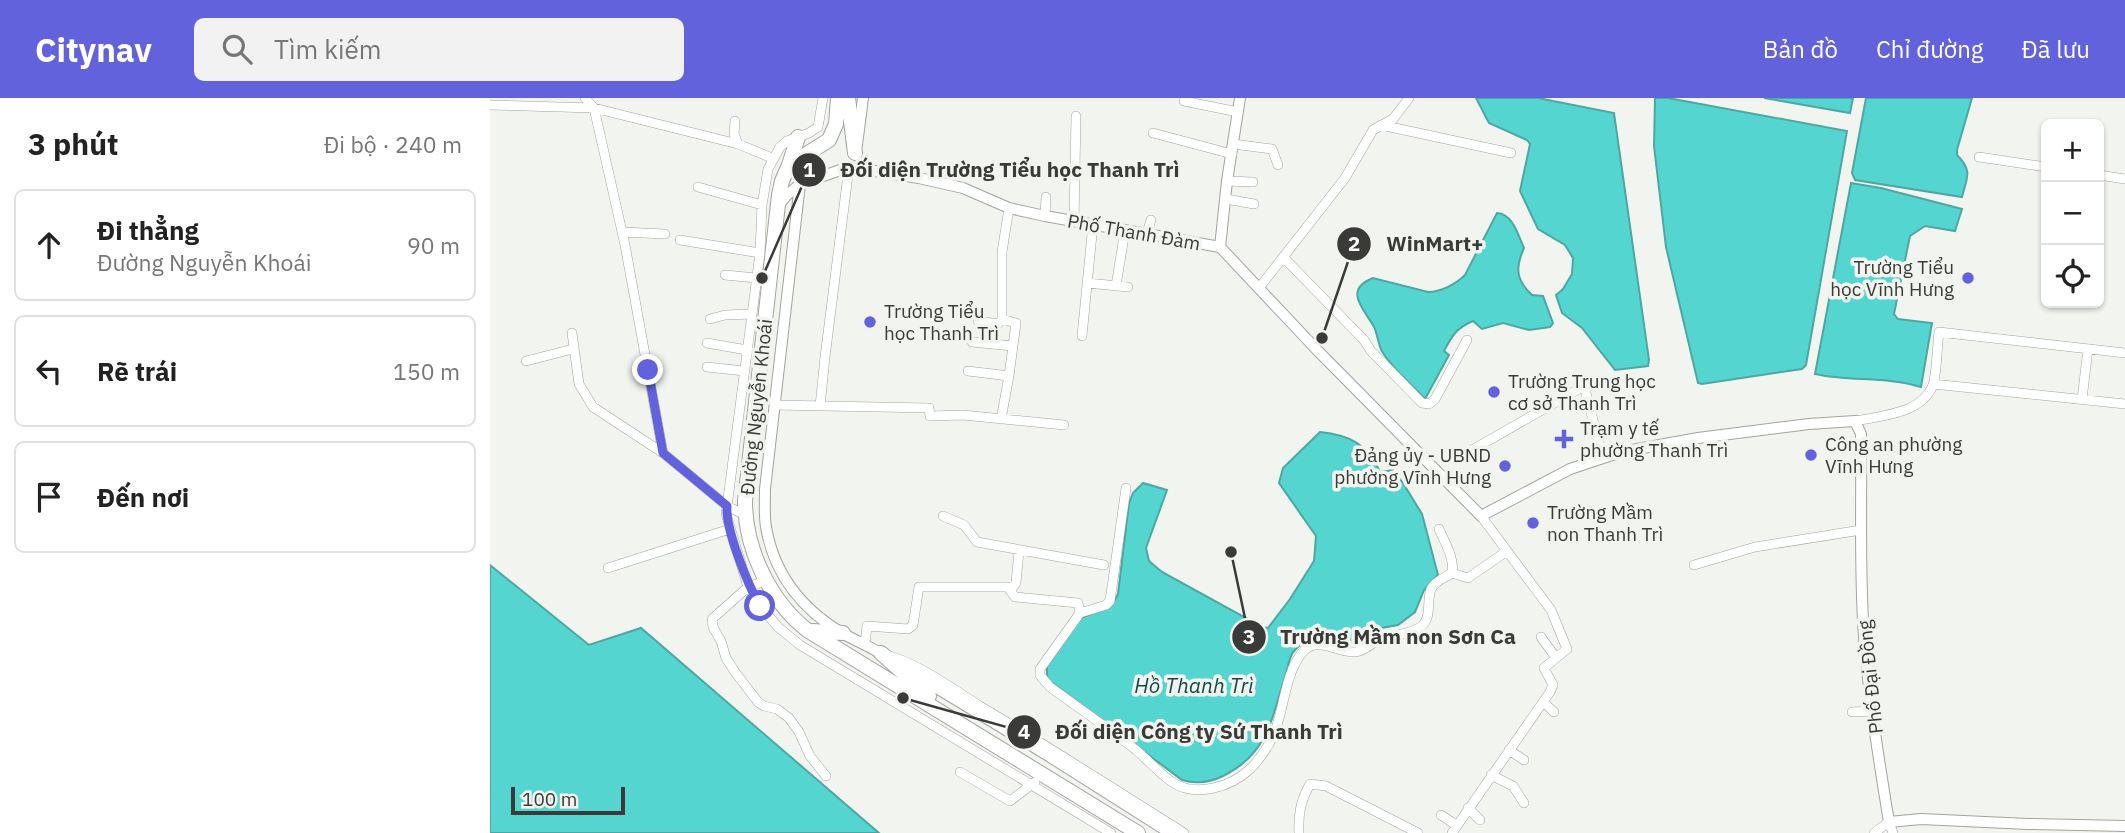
<!DOCTYPE html>
<html lang="vi">
<meta charset="utf-8">
<style>
body{margin:0;font-family:"IBM Plex Sans",sans-serif;background:#f2f2f2;color:#222}
.controls{position:absolute;right:21px;top:21px;display:grid;overflow:hidden;border-radius:10px;box-shadow:0 2px 5px #0004}
.controls button{width:63px;height:63px;display:grid;place-items:center;padding:0;border:0;border-bottom:2px solid #e0e0e0;background:#fff;color:#222;font:35px sans-serif}
.scale{position:absolute;left:21px;bottom:18px;width:114px;box-sizing:border-box;padding-left:7px;border:4px solid #3a3b39;border-top:0;font-size:19px;line-height:24px;white-space:nowrap;color:#3a3b39;-webkit-text-stroke:5px #f2f5ef;paint-order:stroke}
.stop{position:absolute;width:21px;height:21px;margin:-16px;border:5px solid #6263dc;border-radius:50%;background:#fff}
.stop.end{background:#6263dc;border-color:#fff;box-shadow:0 2px 7px #0008}
.list{margin:0;padding:0;list-style:none}
h2{display:flex;justify-content:space-between;align-items:center;height:91px;margin:0;padding:0 28px;font-size:30px}
h2 small{font-size:23px;font-weight:400;color:#767676}
.list li{display:grid;grid-template-columns:46px 1fr auto;gap:21px;align-items:center;box-sizing:border-box;height:112px;margin:0 14px 14px;padding:0 14px;border:2px solid #e0e0e0;border-radius:10px}
.list b{display:block;font-size:26px;white-space:nowrap}
.list p{margin:0;font-size:23px;white-space:nowrap;color:#767676}
.list em{font-size:23px;font-style:normal;color:#767676}
.icon{flex:none;width:38px;height:38px;fill:none;stroke:currentColor;stroke-width:2;stroke-linecap:round;stroke-linejoin:round}
.map{position:relative;flex:none;width:1635px;height:735px;overflow:hidden}
header{display:flex;align-items:center;gap:42px;box-sizing:border-box;height:98px;padding:0 35px;background:#6263dc;color:#fff}
header strong{font-size:33px}
nav{display:flex;gap:38px;margin-inline-start:auto;font-size:24px}
.search{width:490px;height:63px;background:#f2f2f2;display:flex;align-items:center;gap:18px;box-sizing:border-box;padding:0 24px;border-radius:10px;color:#767676;font-size:26px}
main{display:flex}
aside{flex:1;background:#fff}
.map>svg:first-child{display:block}
.water{fill:#55d5cf;stroke:#4da7a2;stroke-width:2}
.lines{fill:none;stroke-linecap:round;stroke-linejoin:round}
.minor-casing{stroke:#a1a49f;stroke-width:10}
.tertiary-casing{stroke:#a1a49f;stroke-width:12}
.primary-casing{stroke:#a1a49f;stroke-width:16}
.minor{stroke:#fff;stroke-width:9}
.tertiary{stroke:#fff;stroke-width:10}
.primary{stroke:#fff;stroke-width:14}
.route{stroke:#6263dc;stroke-width:9}
.poi-dot{fill:#6263dc;stroke:#f2f5ef;stroke-width:2.5}
.labels{text-anchor:middle;dominant-baseline:central;stroke-width:7;stroke-linejoin:round;paint-order:stroke}
.street-label{font-size:19px;fill:#3a3b39;stroke:#f2f5ef}
.poi-label{font-size:19px;fill:#3a3b39;stroke:#f2f5ef;text-anchor:start}
.water-label{font-size:21px;font-style:italic;fill:#104947;stroke:#f2f5ef}
.leader{fill:none;stroke:#3a3b39;stroke-width:2.5}
.callout-dot{fill:#3a3b39;stroke:#f2f5ef;stroke-width:2.5}
.mark-label{font-size:21px;text-anchor:middle;font-weight:bold;fill:#fff}
.callout-label{font-size:21px;text-anchor:middle;font-weight:bold;fill:#3a3b39;stroke:#f2f5ef;stroke-width:7;stroke-linejoin:round;paint-order:stroke}
</style>
<header>
<strong>Citynav</strong>
<div class="search"><svg class="icon" aria-label="search" viewBox="0 0 24 24"><circle cx="10" cy="10" r="6"/><path d="M15 15l6 6"/></svg>Tìm kiếm</div>
<nav><a>Bản đồ</a><a>Chỉ đường</a><a>Đã lưu</a></nav>
</header>
<main>
<aside>
<h2>3 phút<small>Đi bộ · 240 m</small></h2>
<ul class="list">
<li><svg class="icon" aria-label="ahead" viewBox="0 0 24 24"><path d="M12 20V5M6 11l6-6 6 6"/></svg><div><b>Đi thẳng</b><p>Đường Nguyễn Khoái</p></div><em>90 m</em></li>
<li><svg class="icon" aria-label="left" viewBox="0 0 24 24"><path d="M17 20v-9H6M10 6l-5 5 5 5"/></svg><div><b>Rẽ trái</b></div><em>150 m</em></li>
<li><svg class="icon" aria-label="arrive" viewBox="0 0 24 24"><path d="M6 21V4h12l-3 4 3 4H6"/></svg><div><b>Đến nơi</b></div></li>
</ul>
</aside>
<div class="map">
<svg width="1635" height="735" viewBox="0 0 1635 735">
<rect width="100%" height="100%" fill="#f2f5ef"/>
<!-- water -->
<path class="water" d="M986,0H1048L1124,15L1159,262L1158,268L1125,272L1092,230L1072,215L1066,197L1073,191L1082,176L1083,160L1075,147L1048,131L1030,93L1040,46L1037,42L999,25Z
M1165,0H1178L1357,33L1316,267L1312,271L1212,286L1208,285L1176,149L1164,48Z
M1274,0H1363L1360,15Z
M1376,0H1482L1467,52V57C1483,73 1477,79 1472,99L1365,82L1362,75Z
M1361,85L1391,90L1472,111L1465,133L1435,128L1420,138L1404,216L1408,221L1442,225L1431,289C1396,278 1361,284 1325,276Z
M1007,115C1023,116 1028,137 1034,150C1025,170 1026,182 1042,197L1053,198L1063,225L1060,229L1039,232L1013,225L992,231L983,223C966,230 962,238 954,253L959,257L935,301C921,286 904,272 893,255C888,248 888,237 884,229C875,212 852,192 883,180L938,194C951,194 966,186 975,177Z
M830,334C859,337 878,346 890,374L903,372L913,385L932,416L948,477L934,492L925,514L908,527L880,532L859,544L821,538C815,543 806,549 802,556C798,564 797,574 794,582C781,624 776,657 733,678C719,685 706,686 692,682L561,584L557,578V566L591,520L622,507L628,496L639,405L643,395L653,385L677,392L656,450L659,463L672,474L772,529L778,530L800,501L824,463L826,438L789,385L793,370Z
M0,467L99,547L151,530L389,735H0Z"/>
<g class="lines">
<defs>
<path id="minor" d="M95,0L104,10L135,147L173,355L237,408L255,417
M333,0L328,29L319,35L297,43L290,49L278,71L272,107L270,155L236,416L258,489L270,508L288,529L310,547L621,735
M694,3L748,14
M0,7L104,10L248,46L282,60
M245,23L244,36L248,46
M891,27L1021,55
M663,35L742,56
M743,46L782,51L788,67
M1489,59L1556,69
M1609,77L1635,81
M737,83L763,84
M208,89L272,107
M736,101L764,106
M555,118L556,99
M584,124L586,18
M132,134L175,136
M657,135L661,122
M190,142L270,155
M794,160L874,242L881,253L932,305L939,306L945,301L977,242
M235,177L266,180
M597,185L638,189
M626,188L635,132
M769,190L855,80L883,32L903,21L919,0
M220,221L235,217L262,216
M488,223L508,226L512,221V154L519,110
M82,235L89,286L103,309L173,355
M592,238L603,126
M482,244L523,248
M217,245L257,252
M36,263L83,251
M217,269L254,273
M478,273L519,278
M1443,286L1635,306
M1592,301L1598,251
M285,307L439,310L440,318L473,317L574,327
M330,308L335,259L359,69
M511,321L519,278L526,225L512,221
M1365,323C1391,318 1437,315 1444,283C1447,268 1447,250 1449,234L1635,255
M982,352L1094,288L1113,360
M636,390L620,503L616,507L590,515L550,571V577L560,589C589,610 618,630 646,652C658,662 669,675 682,684C705,700 741,689 760,671C768,664 774,654 779,646C795,618 792,582 811,556C826,536 847,555 865,554C875,553 880,546 889,542C901,537 917,537 929,530C943,522 936,503 941,491C946,482 955,480 962,475C965,461 955,445 949,431
M453,418L474,427L487,444L614,467
M1204,467L1265,449L1371,432
M118,470L240,431
M962,475L978,480L1017,453
M275,483L258,489L222,521L223,529L231,543L236,560L245,574L268,604L274,608L287,611L299,620L309,634L320,658L336,678
M519,491L525,499L588,505L590,515
M1051,539L1066,560
M375,545L377,528L418,531L423,527L429,489H523L526,485L529,453
M396,557C426,564 463,591 490,608C559,649 626,692 694,735
M1053,604L1064,614
M1362,614L1382,613
M1019,652L1034,662
M470,674L520,703L545,684
M1001,677L1023,688L1034,705
M978,710L990,722
M951,717L966,727
M809,735C808,716 811,702 820,686L836,688L928,735
M962,735L1060,594L1063,587L1054,570L1077,551L1061,512L991,418
M1384,735L1399,724L1403,735"/>
<path id="tertiary" d="M367,47L373,0
M310,86L275,391C275,404 274,417 276,429C284,476 312,511 352,535C366,543 381,549 395,558
M289,107L296,98L310,86L359,69L429,80L473,90L519,110L555,118L730,149L827,252L991,418L1080,371L1131,354L1208,340L1319,326L1365,323L1371,336C1372,403 1369,471 1374,539C1379,601 1389,663 1399,724L1431,721L1538,726L1635,728
M730,149L737,83L750,0
M417,572L557,657L680,735"/>
<path id="primary" d="M348,0L346,26L339,42L299,67L292,83L289,97L255,403C255,451 280,503 317,532L648,735
M358,0L365,55
M299,67L308,39
M323,533L353,535
M391,555L439,598"/>
</defs>
<!-- minor casing -->
<use href="#minor" class="minor-casing"/>
<!-- tertiary casing -->
<use href="#tertiary" class="tertiary-casing"/>
<!-- primary casing -->
<use href="#primary" class="primary-casing"/>
<!-- minor -->
<use href="#minor" class="minor"/>
<!-- tertiary -->
<use href="#tertiary" class="tertiary"/>
<!-- primary -->
<use href="#primary" class="primary"/>
</g>
<g class="lines">
<!-- route -->
<path class="route" d="M158,272L173,355L237,408C235,431 258,487 270,508"/>
</g>
<!-- markers -->
<g class="poi-dot">
<circle cx="1478" cy="180" r="7"/>
<circle cx="380" cy="224" r="7"/>
<circle cx="1004" cy="294" r="7"/>
<path d="M1070.5 330.5h7v7h7v7h-7v7h-7v-7h-7v-7h7z"/>
<circle cx="1321" cy="357" r="7"/>
<circle cx="1015" cy="368" r="7"/>
<circle cx="1043" cy="425" r="7"/>
</g>
<g class="labels">
<!-- street labels -->
<g class="street-label">
<text transform="translate(644 134) rotate(10)">Phố Thanh Đàm</text>
<text transform="translate(266 309) rotate(-84)">Đường Nguyễn Khoái</text>
<text transform="translate(1380 579) rotate(-96)">Phố Đại Đồng</text>
</g>
<!-- poi labels -->
<g class="poi-label">
<text x="1464" y="169" text-anchor="end">Trường Tiểu<tspan x="1464" dy="22">học Vĩnh Hưng</tspan></text>
<text x="394" y="213">Trường Tiểu<tspan x="394" dy="22">học Thanh Trì</tspan></text>
<text x="1018" y="283">Trường Trung học<tspan x="1018" dy="22">cơ sở Thanh Trì</tspan></text>
<text x="1090" y="330">Trạm y tế<tspan x="1090" dy="22">phường Thanh Trì</tspan></text>
<text x="1335" y="346">Công an phường<tspan x="1335" dy="22">Vĩnh Hưng</tspan></text>
<text x="1001" y="357" text-anchor="end">Đảng ủy - UBND<tspan x="1001" dy="22">phường Vĩnh Hưng</tspan></text>
<text x="1057" y="414">Trường Mầm<tspan x="1057" dy="22">non Thanh Trì</tspan></text>
</g>
<!-- water labels -->
<g class="water-label">
<text x="704" y="587">Hồ Thanh Trì</text>
</g>
</g>
<!-- callouts -->
<path class="leader" d="M272 180L319 72M832 240L864 146M741 454L759 539M413 600L534 634"/>
<g class="callout-dot">
<circle cx="272" cy="180" r="7"/>
<circle cx="832" cy="240" r="7"/>
<circle cx="741" cy="454" r="7"/>
<circle cx="413" cy="600" r="7"/>
<circle cx="319" cy="72" r="18"/>
<circle cx="864" cy="146" r="18"/>
<circle cx="759" cy="539" r="18"/>
<circle cx="534" cy="634" r="18"/>
</g>
<g class="mark-label">
<text x="319" y="79">1</text>
<text x="864" y="153">2</text>
<text x="759" y="546">3</text>
<text x="534" y="641">4</text>
</g>
<g class="callout-label">
<text x="520" y="79">Đối diện Trường Tiểu học Thanh Trì</text>
<text x="945" y="153">WinMart+</text>
<text x="908" y="546">Trường Mầm non Sơn Ca</text>
<text x="709" y="641">Đối diện Công ty Sứ Thanh Trì</text>
</g>
</svg>
<div class="controls">
<button>+</button>
<button>−</button>
<button><svg class="icon" aria-label="locate" viewBox="0 0 24 24"><circle cx="12" cy="12" r="6"/><path d="M12 2v4M12 18v4M2 12h4M18 12h4"/></svg></button>
</div>
<div class="scale">100 m</div>
<div class="stop" style="left:270px;top:508px"></div>
<div class="stop end" style="left:158px;top:272px"></div>
</div>
</main>
